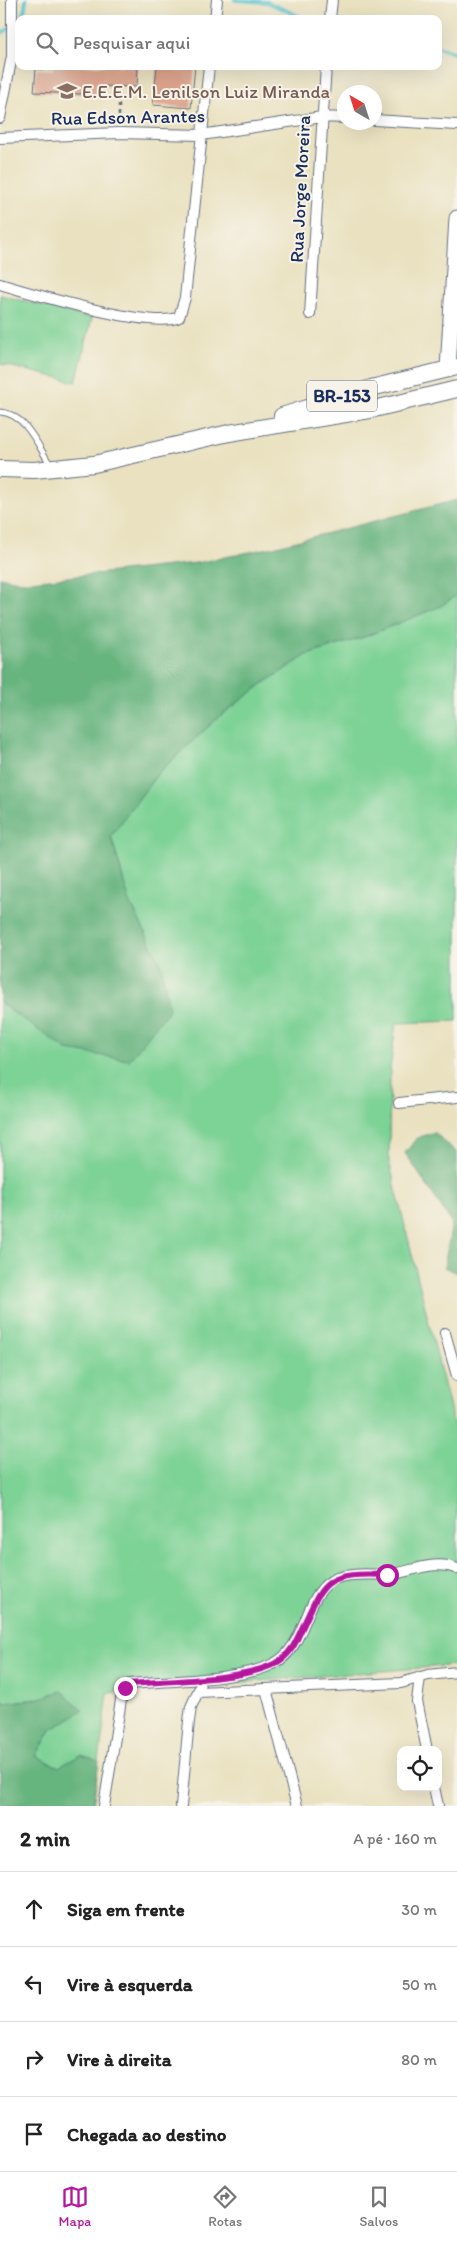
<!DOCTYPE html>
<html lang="pt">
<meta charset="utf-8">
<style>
body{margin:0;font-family:Itim,sans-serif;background:#f2f2f2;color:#222}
.controls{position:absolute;right:15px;bottom:15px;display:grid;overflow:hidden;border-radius:10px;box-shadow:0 5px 20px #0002}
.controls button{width:45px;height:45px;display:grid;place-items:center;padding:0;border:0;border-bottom:1px solid #e0e0e0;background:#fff;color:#222;font:25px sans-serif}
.compass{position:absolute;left:337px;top:85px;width:45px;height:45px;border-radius:50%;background:#fff;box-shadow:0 5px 20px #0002;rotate:321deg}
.stop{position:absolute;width:15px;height:15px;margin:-11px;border:4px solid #b5179e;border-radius:50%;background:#fff}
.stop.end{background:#b5179e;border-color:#fff;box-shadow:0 1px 5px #0008}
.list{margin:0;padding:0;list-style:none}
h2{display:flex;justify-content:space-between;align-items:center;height:65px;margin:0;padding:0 20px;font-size:21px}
h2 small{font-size:16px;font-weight:400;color:#767676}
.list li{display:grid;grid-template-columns:32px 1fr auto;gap:15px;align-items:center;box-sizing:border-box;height:75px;padding:0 20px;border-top:1px solid #e0e0e0}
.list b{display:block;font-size:19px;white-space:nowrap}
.list em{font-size:16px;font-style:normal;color:#767676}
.icon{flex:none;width:28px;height:28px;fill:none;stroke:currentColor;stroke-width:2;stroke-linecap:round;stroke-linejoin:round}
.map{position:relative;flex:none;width:457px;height:1806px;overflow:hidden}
.search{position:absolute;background:#fff;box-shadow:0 5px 20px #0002;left:15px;right:15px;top:15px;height:55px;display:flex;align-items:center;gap:12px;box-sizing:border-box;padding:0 18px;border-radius:10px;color:#767676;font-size:19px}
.sheet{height:365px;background:#fff}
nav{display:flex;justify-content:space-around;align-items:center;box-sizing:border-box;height:70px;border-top:1px solid #e0e0e0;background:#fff;font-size:14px;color:#767676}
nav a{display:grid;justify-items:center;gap:2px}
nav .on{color:#b5179e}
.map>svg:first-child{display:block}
.green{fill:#7dd295;stroke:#4c807a}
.forest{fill:#66b47e;stroke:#40726e}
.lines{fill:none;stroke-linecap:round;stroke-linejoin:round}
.stream{stroke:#54c1cd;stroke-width:4}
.building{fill:#dda38c}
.lane-casing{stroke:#636d80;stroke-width:7}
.street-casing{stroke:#636d80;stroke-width:12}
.secondary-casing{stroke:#636d80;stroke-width:17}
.primary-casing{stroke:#636d80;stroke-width:18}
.path{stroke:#636d80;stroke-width:2.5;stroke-dasharray:4 4;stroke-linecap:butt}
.lane{stroke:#fff;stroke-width:5}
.street{stroke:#fff;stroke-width:10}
.secondary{stroke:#fff;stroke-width:15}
.primary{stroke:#fff;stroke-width:16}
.route{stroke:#b5179e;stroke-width:6}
.labels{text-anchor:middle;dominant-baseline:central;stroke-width:4;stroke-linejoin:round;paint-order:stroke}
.shield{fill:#f7f3e8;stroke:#5d6a87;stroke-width:1}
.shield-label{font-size:18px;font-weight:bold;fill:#1b2f5e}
.education-label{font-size:19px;fill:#785e54;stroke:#f7f3e8;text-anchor:start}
.street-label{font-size:19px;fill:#1b2f5e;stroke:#f7f3e8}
</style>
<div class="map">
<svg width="457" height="1806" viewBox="0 0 457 1806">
<rect width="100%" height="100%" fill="#f7f3e8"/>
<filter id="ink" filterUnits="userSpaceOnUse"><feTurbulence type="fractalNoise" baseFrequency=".02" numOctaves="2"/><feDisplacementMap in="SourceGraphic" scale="10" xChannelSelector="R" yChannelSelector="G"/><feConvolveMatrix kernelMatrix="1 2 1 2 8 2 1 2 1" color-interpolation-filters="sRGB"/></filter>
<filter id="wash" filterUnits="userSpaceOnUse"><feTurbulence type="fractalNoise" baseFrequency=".0096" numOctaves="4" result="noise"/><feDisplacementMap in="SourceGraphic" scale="20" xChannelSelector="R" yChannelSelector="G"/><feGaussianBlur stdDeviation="1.12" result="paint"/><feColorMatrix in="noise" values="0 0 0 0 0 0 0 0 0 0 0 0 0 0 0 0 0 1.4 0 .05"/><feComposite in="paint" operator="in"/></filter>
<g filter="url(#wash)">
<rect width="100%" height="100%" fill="#e9e1bf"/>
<!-- green -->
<path class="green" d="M0,295L92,318L76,382L0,364Z
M457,595V1021L396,1023L390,1070L389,1161L457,1437V1665L108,1693L99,1761L81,1755L59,1767L36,1756L51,1730L62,1691L37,1699L5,1703L0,1697V1000L4,1006L161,964L129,900L111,836L158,773L220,716L265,682L307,655L364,637L440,606Z"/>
<!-- forest -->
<path class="forest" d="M457,500V595L441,606L364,637L307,655L265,682L220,716L158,773L111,836L129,900L161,964L169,1010L129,1060L67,1050L4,1006L0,1000V577L22,582L196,563L269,548Z
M434,1132L457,1153V1273L444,1267L452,1223L405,1153L417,1138Z
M62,1691L83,1710L51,1730L36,1756L59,1767L81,1755L99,1761L93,1806H0V1697L5,1703L36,1699Z"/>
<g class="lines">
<!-- stream -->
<path class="stream" d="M235,0L267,2L306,19
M21,19L24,14L26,0
M0,34L19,23
M438,47L457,54"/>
</g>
<g id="blocks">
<!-- building -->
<path class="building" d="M53,66H138L137,87L105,86L104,95L34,92L36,69L53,70Z
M157,66H195L191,108L153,105Z"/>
</g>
</g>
<g filter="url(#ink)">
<use href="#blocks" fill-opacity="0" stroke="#636d80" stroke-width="1"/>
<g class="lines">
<defs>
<path id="lane" d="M0,412C25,413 38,446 50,464"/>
<path id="street" d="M215,19L217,0
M330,19L332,0
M0,118L12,56V0
M374,120L457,125
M0,138L119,133L201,135L322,117L344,118
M0,284C34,294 152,330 179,317L185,298L209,66
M310,314L326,66
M399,1103L457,1097
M445,1333L457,1376
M420,1677L417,1701L427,1750
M266,1689L297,1806
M198,1692L401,1683L428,1675L457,1672
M434,1787L438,1806
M104,1806L121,1700L125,1688L130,1684C167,1681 242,1680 273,1664C309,1647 303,1591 337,1578C357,1571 378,1577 398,1573C417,1569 439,1560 457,1569
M181,1806L189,1721L191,1707L200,1687"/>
<path id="secondary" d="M448,369L457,218"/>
<path id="primary" d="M282,416L371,388L457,367
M0,469L34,470L94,464L229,433L370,410L457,389"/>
</defs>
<!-- lane casing -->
<use href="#lane" class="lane-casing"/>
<!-- street casing -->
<use href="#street" class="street-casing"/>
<!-- secondary casing -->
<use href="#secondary" class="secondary-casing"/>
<!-- primary casing -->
<use href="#primary" class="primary-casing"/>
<!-- path -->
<path class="path" d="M119,96V122"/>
<!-- lane -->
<use href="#lane" class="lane"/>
<!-- street -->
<use href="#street" class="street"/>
<!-- secondary -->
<use href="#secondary" class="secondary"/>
<!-- primary -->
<use href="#primary" class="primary"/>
</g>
</g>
<g class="lines" filter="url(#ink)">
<!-- route -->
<path class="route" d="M125,1688L130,1684C167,1681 242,1680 274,1664C286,1658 293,1649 298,1637C324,1582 321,1572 387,1575"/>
</g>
<!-- icons -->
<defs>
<symbol id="school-bare" viewBox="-9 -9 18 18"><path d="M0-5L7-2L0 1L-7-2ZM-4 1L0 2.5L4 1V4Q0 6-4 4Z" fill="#8d6e63" stroke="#f7f3e8" stroke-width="2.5" paint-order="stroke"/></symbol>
</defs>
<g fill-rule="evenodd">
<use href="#school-bare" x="53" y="77" width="28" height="28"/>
</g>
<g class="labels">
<!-- shield labels -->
<rect class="shield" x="307" y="380.5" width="70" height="31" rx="4"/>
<g class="shield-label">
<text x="342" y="396">BR-153</text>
</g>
<!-- education labels -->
<g class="education-label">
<text x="82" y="91">E.E.E.M. Lenilson Luiz Miranda</text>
</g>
<!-- street labels -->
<g class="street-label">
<text transform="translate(128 117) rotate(-1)">Rua Edson Arantes</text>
<text transform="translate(300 189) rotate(-87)">Rua Jorge Moreira</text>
</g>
</g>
</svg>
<div class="controls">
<button><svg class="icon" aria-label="locate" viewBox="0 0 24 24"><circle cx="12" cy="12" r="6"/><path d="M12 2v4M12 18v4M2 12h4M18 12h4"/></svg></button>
</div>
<svg class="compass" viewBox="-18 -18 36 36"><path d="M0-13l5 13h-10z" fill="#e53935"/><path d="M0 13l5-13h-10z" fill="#767676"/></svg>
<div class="stop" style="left:387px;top:1575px"></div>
<div class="stop end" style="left:125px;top:1688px"></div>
<div class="search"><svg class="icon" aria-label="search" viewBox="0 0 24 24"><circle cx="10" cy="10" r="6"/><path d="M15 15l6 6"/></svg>Pesquisar aqui</div>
</div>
<section class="sheet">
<h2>2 min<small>A pé · 160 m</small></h2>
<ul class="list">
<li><svg class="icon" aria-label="ahead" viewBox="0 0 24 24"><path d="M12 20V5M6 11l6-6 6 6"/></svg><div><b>Siga em frente</b></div><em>30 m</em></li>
<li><svg class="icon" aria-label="left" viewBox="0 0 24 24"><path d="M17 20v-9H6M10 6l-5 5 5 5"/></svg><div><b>Vire à esquerda</b></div><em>50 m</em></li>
<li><svg class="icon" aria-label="right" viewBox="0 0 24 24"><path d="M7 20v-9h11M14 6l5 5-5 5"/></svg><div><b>Vire à direita</b></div><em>80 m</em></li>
<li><svg class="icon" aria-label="arrive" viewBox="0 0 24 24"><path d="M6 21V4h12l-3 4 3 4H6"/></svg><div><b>Chegada ao destino</b></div></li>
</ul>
</section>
<nav>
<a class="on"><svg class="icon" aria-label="map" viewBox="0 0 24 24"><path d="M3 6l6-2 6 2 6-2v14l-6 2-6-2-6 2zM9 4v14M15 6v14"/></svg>Mapa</a>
<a><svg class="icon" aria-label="directions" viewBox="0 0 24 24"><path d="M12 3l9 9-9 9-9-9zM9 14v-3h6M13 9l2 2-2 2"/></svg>Rotas</a>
<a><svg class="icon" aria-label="saved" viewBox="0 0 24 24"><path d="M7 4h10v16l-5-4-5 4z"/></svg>Salvos</a>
</nav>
